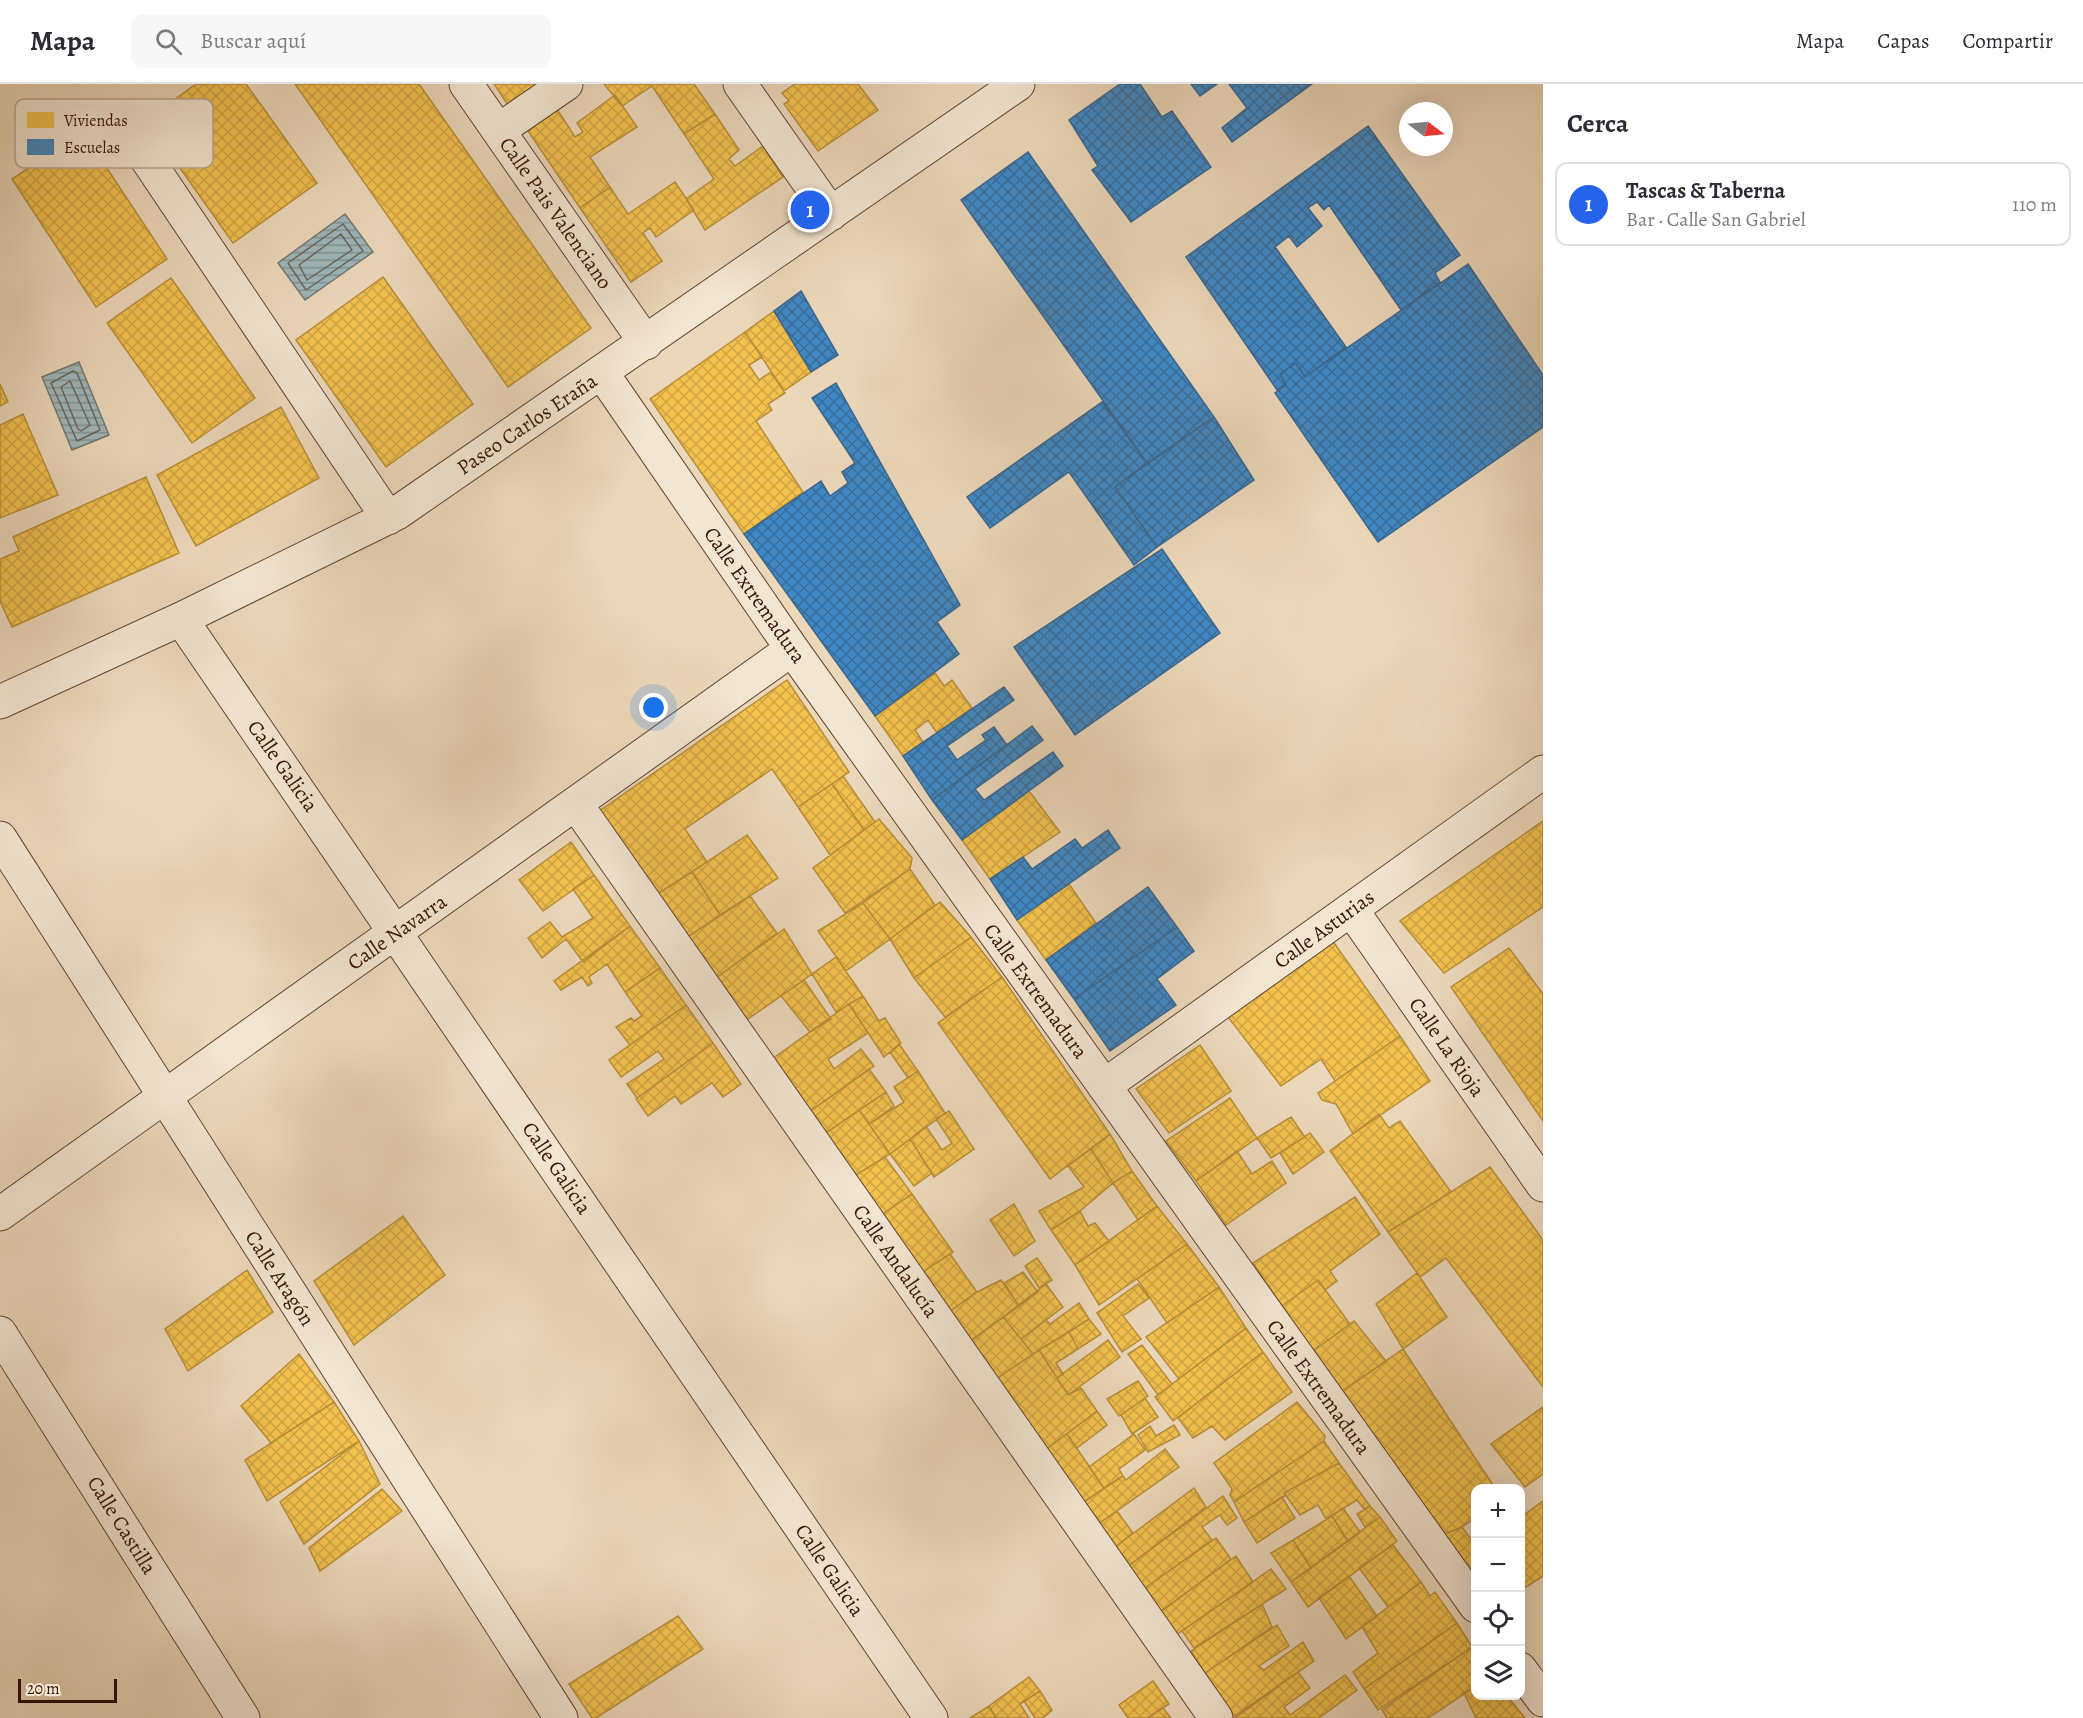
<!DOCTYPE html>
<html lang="es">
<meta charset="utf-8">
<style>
body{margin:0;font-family:Alegreya,serif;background:#f7f7f7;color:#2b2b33}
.controls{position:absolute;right:18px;bottom:18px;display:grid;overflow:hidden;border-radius:12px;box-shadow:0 6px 24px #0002}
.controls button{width:54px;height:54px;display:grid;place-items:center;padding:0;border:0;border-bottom:2px solid #e1e1e2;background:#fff;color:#2b2b33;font:30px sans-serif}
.compass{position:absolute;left:1399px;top:18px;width:54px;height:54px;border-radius:50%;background:#fff;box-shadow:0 6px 24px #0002;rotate:106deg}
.scale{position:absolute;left:18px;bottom:15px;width:99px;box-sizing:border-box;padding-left:6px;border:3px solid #341603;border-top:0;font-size:16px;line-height:21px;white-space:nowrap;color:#341603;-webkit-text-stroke:4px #f2e5d2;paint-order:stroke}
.you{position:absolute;left:654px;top:624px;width:21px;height:21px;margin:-15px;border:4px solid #fff;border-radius:50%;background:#1a73e8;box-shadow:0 0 0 9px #1a73e833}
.badge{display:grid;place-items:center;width:39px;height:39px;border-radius:50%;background:#2563eb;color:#fff;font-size:20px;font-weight:700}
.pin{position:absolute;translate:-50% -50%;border:3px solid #fff;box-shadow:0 2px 6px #0006}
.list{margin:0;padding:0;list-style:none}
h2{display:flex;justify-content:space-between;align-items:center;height:78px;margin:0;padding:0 24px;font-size:26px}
h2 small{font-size:20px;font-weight:400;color:#7c7c81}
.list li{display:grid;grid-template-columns:39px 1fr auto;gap:18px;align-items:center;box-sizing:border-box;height:84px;margin:0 12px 12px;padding:0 12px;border:2px solid #e1e1e2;border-radius:12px}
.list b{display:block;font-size:22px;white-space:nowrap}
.list p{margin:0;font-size:20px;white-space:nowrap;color:#7c7c81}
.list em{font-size:20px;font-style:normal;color:#7c7c81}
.icon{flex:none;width:33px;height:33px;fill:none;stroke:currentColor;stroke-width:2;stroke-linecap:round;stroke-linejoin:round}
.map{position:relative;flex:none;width:1543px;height:1634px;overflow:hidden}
header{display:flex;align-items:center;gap:36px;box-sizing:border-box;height:84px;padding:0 30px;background:#fff;border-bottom:2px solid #e1e1e2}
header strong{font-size:28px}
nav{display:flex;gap:33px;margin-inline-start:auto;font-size:21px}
.search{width:420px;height:54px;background:#f7f7f7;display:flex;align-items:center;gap:15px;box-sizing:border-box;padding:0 21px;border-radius:12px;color:#7c7c81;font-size:22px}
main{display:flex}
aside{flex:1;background:#fff}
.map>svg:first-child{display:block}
.water{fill:url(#water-rules);stroke:#747771;stroke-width:1.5}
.homes{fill:url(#homes-cross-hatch);stroke:#b98e38;stroke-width:1.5}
.schools{fill:url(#schools-cross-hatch);stroke:#3c668b;stroke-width:1.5}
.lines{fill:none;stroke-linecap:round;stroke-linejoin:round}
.shore{stroke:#69665f;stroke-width:1.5}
.minor-casing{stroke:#624631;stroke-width:35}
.minor{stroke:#f2e5d2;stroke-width:33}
.labels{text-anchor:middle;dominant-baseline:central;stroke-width:6;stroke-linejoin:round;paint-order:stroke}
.street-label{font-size:21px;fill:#341603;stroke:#f2e5d2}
.key{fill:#f2e5d2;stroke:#b9a794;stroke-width:1.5}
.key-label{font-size:16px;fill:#341603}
</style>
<header>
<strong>Mapa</strong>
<div class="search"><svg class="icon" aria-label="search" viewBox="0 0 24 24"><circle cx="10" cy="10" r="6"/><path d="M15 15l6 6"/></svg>Buscar aquí</div>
<nav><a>Mapa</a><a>Capas</a><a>Compartir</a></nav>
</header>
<main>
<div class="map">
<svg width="1543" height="1634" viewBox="0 0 1543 1634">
<defs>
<pattern id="water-rules" width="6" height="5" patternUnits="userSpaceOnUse" patternTransform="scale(1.5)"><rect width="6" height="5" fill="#9eb7bb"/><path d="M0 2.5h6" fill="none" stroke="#829496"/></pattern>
<pattern id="homes-cross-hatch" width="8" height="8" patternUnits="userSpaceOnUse" patternTransform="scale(1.5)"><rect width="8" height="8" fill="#f2c14e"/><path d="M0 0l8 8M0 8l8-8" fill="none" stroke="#d0a542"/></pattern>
<pattern id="schools-cross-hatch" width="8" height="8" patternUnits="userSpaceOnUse" patternTransform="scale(1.5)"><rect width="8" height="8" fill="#3f88c5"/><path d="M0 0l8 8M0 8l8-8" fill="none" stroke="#366e9e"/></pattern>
</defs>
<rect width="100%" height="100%" fill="#ebd7ba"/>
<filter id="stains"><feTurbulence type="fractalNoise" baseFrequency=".00333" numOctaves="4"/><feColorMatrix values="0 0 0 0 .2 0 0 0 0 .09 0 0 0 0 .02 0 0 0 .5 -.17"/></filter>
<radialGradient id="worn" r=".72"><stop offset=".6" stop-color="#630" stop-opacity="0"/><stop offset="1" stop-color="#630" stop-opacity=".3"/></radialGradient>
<!-- water -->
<path class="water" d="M345,130L373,168L305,216L278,179Z
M79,278L109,351L72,366L42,293Z"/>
<!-- homes -->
<path class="homes" d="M196,0H246L317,99L233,159L146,36Z
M295,0H419L591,244L508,303Z
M494,0H535L538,4L510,24Z
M604,0H694L715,30L684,50L652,2L622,22Z
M795,0H858L878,26L818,67L784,20L789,17L782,9Z
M615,11L637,43L590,73L610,103L580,124L528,47L557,25L575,53L583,48L577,39Z
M715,30L739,66L729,75L735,82L763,62L783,93L705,146L686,115L714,95L684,50Z
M83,48L167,175L96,223L12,95Z
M675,98L694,126L656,153L650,144L643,149L662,177L631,198L580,124L610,103L628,130Z
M383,193L473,320L386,383L296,256Z
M171,194L255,314L192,359L107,239Z
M774,227L811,288L784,307L745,248Z
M745,248L762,273L749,281L759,296L771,288L785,309L768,320L772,326L756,337L803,408L744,450L650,315Z
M0,300L8,318L0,322Z
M281,323L319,394L196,462L157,391Z
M23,330L58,411L0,434V341Z
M146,393L179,469L12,543L0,517V475L19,467L13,453Z
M935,589L944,602L952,596L972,624L937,649L928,636L915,646L923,658L903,672L875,632Z
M787,596L849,688L798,723L772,685L685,745L707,778L653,813L595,730Z
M843,692L875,738L864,746L832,700Z
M832,700L864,746L830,771L798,723Z
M1029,707L1060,748L990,795L962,756Z
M879,735L912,774L910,785L845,829L813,784Z
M1543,737V823L1444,889L1400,837Z
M747,751L778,794L720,831L692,788Z
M571,758L594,791L543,827L519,796Z
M910,785L935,821L890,855L863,819Z
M692,788L720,831L686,854L657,810Z
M594,791L630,842L583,878L566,855L542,874L528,854L550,838L562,853L593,834L573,805Z
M1069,800L1096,839L1046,876L1017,836Z
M750,812L777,849L712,897L686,854Z
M940,818L971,853L914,894L890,855Z
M863,819L890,855L846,887L818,847Z
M630,842L660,884L625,908L607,880L589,893L592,899L588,902L582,893L561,906L554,897Z
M784,845L812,890L741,940L712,897Z
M971,853L1002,893L945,933L914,894Z
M1332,856L1400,952L1335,997L1321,975L1281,1002L1228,933Z
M1509,864L1543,910V1037L1451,903Z
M836,873L863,912L836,928L812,890Z
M660,884L686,921L630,961L616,943L631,934L634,937L642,932L625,908Z
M1002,893L1110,1050L1050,1095L938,939Z
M804,896L831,935L810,948L781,912Z
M863,912L879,937L885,934L901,959L884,973L849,920Z
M849,920L868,949L828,975L834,985L861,965L874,982L805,1031L768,978Z
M686,921L713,959L637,1014L627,1000L664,975L658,967L621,993L609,976Z
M1400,952L1430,997L1353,1050L1336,1020L1322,1016L1318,1009Z
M713,959L741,1000L723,1013L712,999L681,1020L675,1012L648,1032L636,1015Z
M899,960L918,987L908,994L890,968Z
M1200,961L1231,1007L1169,1049L1136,1005Z
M869,985L886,1008L820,1053L805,1031Z
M918,987L945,1029L890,1070L869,1040L904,1018L894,1003Z
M886,1008L894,1022L869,1040L859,1026Z
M1230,1014L1257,1054L1196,1097L1166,1057Z
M859,1026L890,1070L851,1094L820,1053Z
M949,1027L974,1065L934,1093L910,1055L926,1042L942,1066L952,1059L936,1035Z
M1379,1030L1389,1044L1400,1037L1451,1108L1388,1148L1330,1067Z
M1291,1033L1305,1053L1271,1074L1257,1054Z
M1310,1049L1324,1068L1293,1090L1280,1069Z
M1110,1050L1132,1087L1113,1099L1091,1065Z
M910,1055L932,1089L914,1102L890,1070Z
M1091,1065L1113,1099L1080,1127L1051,1146L1039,1127L1084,1103L1068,1082Z
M1237,1067L1252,1090L1272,1077L1286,1099L1226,1141L1196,1097Z
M885,1073L912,1110L878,1133L851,1094Z
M1490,1083L1543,1156V1303L1446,1174L1420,1193L1388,1148Z
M1132,1087L1157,1122L1138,1136L1113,1099Z
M912,1110L953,1168L921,1189L878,1133Z
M1355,1113L1380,1150L1330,1187L1337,1197L1325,1206L1318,1196L1282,1222L1253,1179Z
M1014,1120L1035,1157L1014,1172L990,1136Z
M1157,1122L1187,1160L1099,1221L1075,1181Z
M1080,1127L1088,1142L1095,1139L1109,1157L1075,1181L1051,1146Z
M403,1132L445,1191L354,1261L314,1197Z
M1187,1160L1219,1203L1167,1239L1137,1195Z
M950,1170L977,1208L949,1228L921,1189Z
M1037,1174L1052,1196L1039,1204L1025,1182Z
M247,1186L273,1228L188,1287L165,1245Z
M1023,1188L1038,1208L1019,1222L1004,1199Z
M1417,1189L1447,1233L1403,1265L1376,1220Z
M1001,1196L1019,1222L969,1258L949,1228L977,1208Z
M1318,1196L1350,1240L1312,1268L1282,1222Z
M1046,1200L1063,1223L1021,1255L1003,1233Z
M1138,1200L1149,1214L1123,1232L1141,1255L1122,1268L1097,1229Z
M1219,1203L1246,1244L1179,1295L1146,1253Z
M1079,1219L1089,1235L1033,1270L1021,1255L1046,1236L1050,1240Z
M1003,1233L1033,1270L996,1295L969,1258Z
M1089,1235L1101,1250L1078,1265L1069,1248Z
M1354,1237L1386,1277L1341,1308L1312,1268Z
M1246,1244L1263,1268L1173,1337L1155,1313Z
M1069,1248L1078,1265L1056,1279L1063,1290L1057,1294L1039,1266Z
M1108,1256L1120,1273L1068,1311L1057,1294Z
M1142,1261L1172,1300L1158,1311L1128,1270Z
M1403,1265L1495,1404H1476V1433L1462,1443L1442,1451L1341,1308Z
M1039,1266L1068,1311L1081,1304L1097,1327L1045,1366L996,1295Z
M1263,1268L1292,1308L1225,1356L1212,1342L1193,1354L1178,1334Z
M299,1270L334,1318L271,1359L241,1322Z
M1138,1297L1148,1312L1119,1332L1107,1315Z
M1145,1314L1158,1333L1132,1350L1121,1331Z
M334,1318L359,1357L267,1417L245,1376Z
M1297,1318L1325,1352L1324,1357L1234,1418L1230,1411L1232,1405L1214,1379Z
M1543,1323V1390L1525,1403L1491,1360Z
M1097,1327L1107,1341L1077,1364L1067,1350Z
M1174,1341L1180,1351L1148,1368L1138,1351L1150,1342L1156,1352Z
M1067,1350L1104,1404L1079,1421L1045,1366Z
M1134,1350L1145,1366L1119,1385L1123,1392L1104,1404L1089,1383Z
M359,1357L380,1400L304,1460L280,1418Z
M1324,1357L1339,1379L1284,1409L1286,1411L1244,1438L1234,1418Z
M1165,1365L1179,1383L1094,1443L1079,1421L1123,1392L1126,1396Z
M1339,1379L1370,1422L1364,1425L1357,1416L1326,1435L1318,1421L1300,1431L1284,1409Z
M1194,1404L1206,1423L1123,1486L1111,1466Z
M382,1405L402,1427L320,1487L309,1464Z
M1223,1412L1237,1434L1227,1441L1220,1431L1202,1443L1212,1456L1141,1507L1123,1486Z
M1282,1413L1295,1434L1257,1459L1244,1438Z
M1543,1417V1492L1520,1507V1434Z
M1370,1422L1380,1433L1365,1443L1357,1430Z
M1343,1424L1360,1448L1348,1457L1332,1432Z
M1117,1427L1133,1449L1111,1466L1094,1443Z
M1332,1432L1348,1457L1311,1484L1293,1456Z
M1380,1433L1397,1457L1308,1523L1291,1498Z
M1462,1443L1476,1462V1497L1442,1451Z
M1216,1454L1231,1475L1157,1531L1141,1507Z
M1293,1456L1311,1484L1291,1498L1271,1469Z
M1393,1461L1421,1498L1388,1523L1359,1484Z
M1236,1472L1253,1498L1176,1551L1160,1528Z
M1271,1485L1286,1505L1194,1564L1182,1547Z
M1349,1492L1377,1532L1346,1555L1319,1514Z
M1421,1498L1430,1512L1435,1508L1457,1539L1364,1605L1353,1588L1378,1569L1362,1543Z
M1262,1520L1272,1543L1205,1589L1191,1567Z
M678,1532L703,1565L596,1634H592L569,1600Z
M1457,1539L1472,1563L1378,1626L1364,1605Z
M1277,1541L1289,1562L1259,1582L1264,1586L1303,1558L1314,1577L1232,1634L1205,1589Z
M1472,1563L1476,1568V1602L1428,1634H1387L1382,1626Z
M1298,1588L1310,1604L1284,1623L1290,1631L1345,1591L1357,1606L1319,1634H1235Z
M1029,1593L1040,1607L1020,1620L1029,1634H996L989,1622Z
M1153,1597L1169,1620L1147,1634H1128L1119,1621Z
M1476,1602V1612H1507L1525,1634H1476L1464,1609Z
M1040,1607L1052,1626L1043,1634H1035L1024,1617Z
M989,1622L996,1634H970Z
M1163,1624L1171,1634H1147Z"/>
<!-- schools -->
<path class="schools" d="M1120,0H1140L1162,33L1172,27L1211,83L1131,138L1092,86L1098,82L1069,36Z
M1191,0H1217L1200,12Z
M1229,0H1312L1232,58L1222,44L1247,24Z
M1368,42L1460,171L1435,189L1440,198L1401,226L1329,121L1324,126L1317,118L1308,124L1322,142L1297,163L1289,152L1275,163L1346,263L1305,293L1296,279L1280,290L1286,301L1277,306L1186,173Z
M1028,68L1214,333L1147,379L961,116Z
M1468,180L1543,291V343L1378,458L1275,309L1286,301L1280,290L1296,279L1305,293Z
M801,207L838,271L811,288L774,227Z
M836,299L960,521L937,538L959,570L875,632L744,450L821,397L830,412L848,399L842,388L855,379L812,314Z
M1102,318L1147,379L1115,403L1157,463L1134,481L1069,388L990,444L967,413Z
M1214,333L1254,396L1157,463L1115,403Z
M1162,465L1220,549L1075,651L1014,563Z
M1004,603L1014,616L947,662L957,676L986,656L982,651L994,643L1007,661L932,716L903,672Z
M1032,642L1043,656L975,705L984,716L1053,668L1063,682L962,756L932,716Z
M1108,746L1120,764L1017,836L990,795L1023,773L1032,785L1075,755L1082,764Z
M1148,803L1177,843L1074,915L1046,876Z
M1177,843L1194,867L1157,895L1176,921L1110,967L1074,915Z"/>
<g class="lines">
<!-- shore -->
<path class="shore" d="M343,140L363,167L306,206L288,179Z
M341,150L352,166L307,196L299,181Z
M73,287L77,289L100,346L77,357L51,299Z
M70,297L90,341L81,347L78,345L61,303Z"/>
<defs>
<path id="minor" d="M466,0L646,259
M740,0L831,130
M126,44L388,434
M499,46L566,0
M602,289L792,565L1476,1522
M181,535L931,1634
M0,618L181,535L397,429L1018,0
M576,720L1216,1634
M0,754L561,1634
M1351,825L1543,1101
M1104,1002L1543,688
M0,1130L792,565
M0,1249L243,1634
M1520,1585L1543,1616"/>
</defs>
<!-- minor casing -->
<use href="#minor" class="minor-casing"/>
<!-- minor -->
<use href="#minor" class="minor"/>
</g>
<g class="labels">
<!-- street labels -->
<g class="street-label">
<text transform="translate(556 129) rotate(55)">Calle Pais Valenciano</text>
<text transform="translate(527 340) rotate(-34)">Paseo Carlos Eraña</text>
<text transform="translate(755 511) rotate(55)">Calle Extremadura</text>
<text transform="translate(283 682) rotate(55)">Calle Galicia</text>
<text transform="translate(1324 845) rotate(-36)">Calle Asturias</text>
<text transform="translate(397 848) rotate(-35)">Calle Navarra</text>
<text transform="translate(1036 907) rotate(54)">Calle Extremadura</text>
<text transform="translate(1447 963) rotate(55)">Calle La Rioja</text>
<text transform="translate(557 1084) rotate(56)">Calle Galicia</text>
<text transform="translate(896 1177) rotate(55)">Calle Andalucía</text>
<text transform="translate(280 1194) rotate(57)">Calle Aragón</text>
<text transform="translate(1319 1303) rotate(54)">Calle Extremadura</text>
<text transform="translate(122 1441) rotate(58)">Calle Castilla</text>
<text transform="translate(830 1486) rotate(56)">Calle Galicia</text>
</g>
</g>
<!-- legend -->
<rect x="15" y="15" width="198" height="69" rx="9" class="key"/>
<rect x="27" y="28" width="27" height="16" fill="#f2c14e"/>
<rect x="27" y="55" width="27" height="16" fill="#3f88c5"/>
<g class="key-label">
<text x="64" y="42">Viviendas</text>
<text x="64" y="69">Escuelas</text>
</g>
<rect width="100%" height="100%" filter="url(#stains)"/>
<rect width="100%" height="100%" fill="url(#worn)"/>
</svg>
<div class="controls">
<button>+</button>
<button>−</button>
<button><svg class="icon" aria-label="locate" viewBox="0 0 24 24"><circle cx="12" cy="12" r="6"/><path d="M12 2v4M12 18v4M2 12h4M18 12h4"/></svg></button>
<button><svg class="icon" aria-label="layers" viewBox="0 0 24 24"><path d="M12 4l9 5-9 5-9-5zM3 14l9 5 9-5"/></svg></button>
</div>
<svg class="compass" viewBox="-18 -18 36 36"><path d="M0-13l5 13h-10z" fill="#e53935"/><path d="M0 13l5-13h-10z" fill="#7c7c81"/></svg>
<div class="scale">20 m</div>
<div class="you"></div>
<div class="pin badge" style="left:810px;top:126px">1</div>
</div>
<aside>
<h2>Cerca<small></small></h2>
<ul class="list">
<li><span class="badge">1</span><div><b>Tascas &amp; Taberna</b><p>Bar · Calle San Gabriel</p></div><em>110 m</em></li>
</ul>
</aside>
</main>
